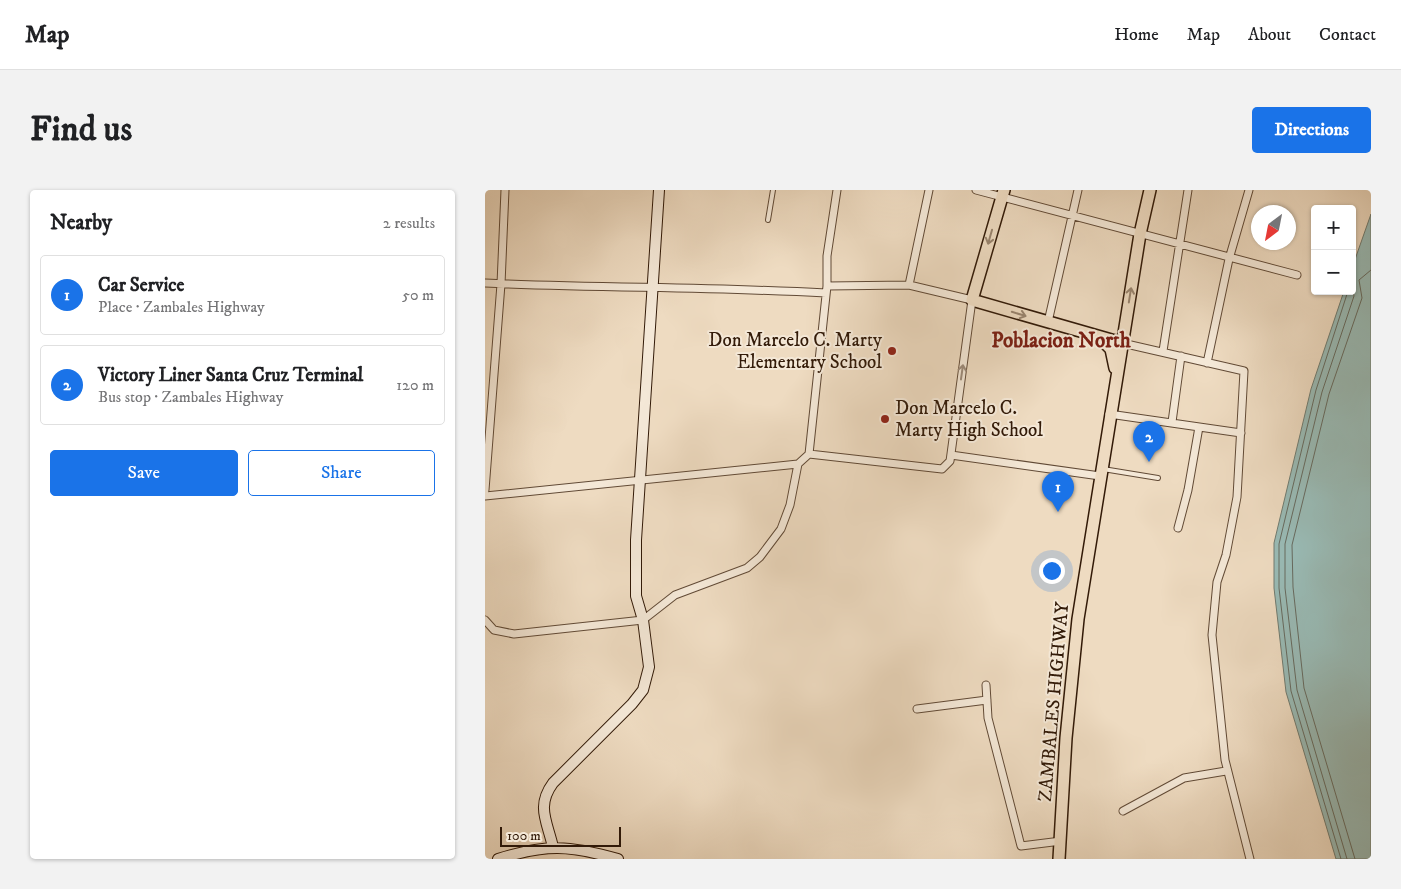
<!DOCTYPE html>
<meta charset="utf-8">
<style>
body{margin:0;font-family:"IM FELL DW Pica",serif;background:#f2f2f2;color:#202124}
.controls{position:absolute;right:15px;top:15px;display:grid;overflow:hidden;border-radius:5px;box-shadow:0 1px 4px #0004}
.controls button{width:45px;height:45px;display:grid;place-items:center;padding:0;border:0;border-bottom:1px solid #e0e0e0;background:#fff;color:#202124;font:25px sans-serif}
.compass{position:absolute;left:766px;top:15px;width:45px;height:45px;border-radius:50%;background:#fff;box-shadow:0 1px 4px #0004;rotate:212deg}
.scale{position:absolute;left:15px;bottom:12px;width:121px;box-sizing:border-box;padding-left:5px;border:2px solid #321a08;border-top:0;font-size:14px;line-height:18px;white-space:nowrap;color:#321a08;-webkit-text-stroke:4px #f4e8d7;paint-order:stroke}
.you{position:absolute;left:566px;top:380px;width:18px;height:18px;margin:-12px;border:4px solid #fff;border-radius:50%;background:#1a73e8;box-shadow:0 0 0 8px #1a73e833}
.badge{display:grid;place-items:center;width:32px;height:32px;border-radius:50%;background:#1a73e8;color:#fff;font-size:16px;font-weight:700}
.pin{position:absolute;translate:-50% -41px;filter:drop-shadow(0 1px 2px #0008)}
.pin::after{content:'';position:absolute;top:26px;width:18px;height:15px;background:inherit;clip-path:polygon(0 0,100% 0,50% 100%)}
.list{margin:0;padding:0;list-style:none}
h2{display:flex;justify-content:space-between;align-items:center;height:65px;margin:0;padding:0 20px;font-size:21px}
h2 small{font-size:16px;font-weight:400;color:#757577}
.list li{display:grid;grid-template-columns:32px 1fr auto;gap:15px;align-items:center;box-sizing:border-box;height:80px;margin:0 10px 10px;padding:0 10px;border:1px solid #e0e0e0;border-radius:5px}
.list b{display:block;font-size:19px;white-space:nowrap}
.list p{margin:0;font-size:16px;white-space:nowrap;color:#757577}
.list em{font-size:16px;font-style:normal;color:#757577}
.actions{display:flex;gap:10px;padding:15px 20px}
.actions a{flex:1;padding:11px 0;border:1px solid #1a73e8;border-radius:5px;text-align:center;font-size:18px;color:#1a73e8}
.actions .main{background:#1a73e8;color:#fff}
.map{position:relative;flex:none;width:886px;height:669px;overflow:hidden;border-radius:5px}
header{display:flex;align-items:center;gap:30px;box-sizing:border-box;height:70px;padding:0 25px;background:#fff;border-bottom:1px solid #e0e0e0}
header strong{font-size:24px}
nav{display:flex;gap:28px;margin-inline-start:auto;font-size:18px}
.intro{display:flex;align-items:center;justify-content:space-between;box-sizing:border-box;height:120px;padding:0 30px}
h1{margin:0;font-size:35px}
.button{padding:12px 22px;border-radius:5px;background:#1a73e8;color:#fff;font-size:18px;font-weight:700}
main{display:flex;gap:30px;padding:0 30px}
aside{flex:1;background:#fff;border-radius:5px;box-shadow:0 1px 4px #0004}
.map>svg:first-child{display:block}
.water{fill:#99bbb6;stroke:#707b70}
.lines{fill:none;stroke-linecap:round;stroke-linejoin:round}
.shore{stroke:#666a5f;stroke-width:1}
.lane-casing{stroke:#614a36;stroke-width:6}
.street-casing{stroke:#614a36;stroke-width:9}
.secondary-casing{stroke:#321a08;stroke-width:12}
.primary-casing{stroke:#321a08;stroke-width:14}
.lane{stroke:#f4e8d7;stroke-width:4}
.street{stroke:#f4e8d7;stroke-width:7}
.secondary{stroke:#f4e8d7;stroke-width:10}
.primary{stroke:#eedbc1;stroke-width:11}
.oneway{stroke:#99846e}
.oneway2{stroke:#9d8b7a}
.poi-dot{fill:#8f2418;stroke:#f4e8d7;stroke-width:2}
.labels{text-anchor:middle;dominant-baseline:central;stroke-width:4;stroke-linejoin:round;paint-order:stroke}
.poi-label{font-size:19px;fill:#321a08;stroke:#f4e8d7;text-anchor:end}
.street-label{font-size:19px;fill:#321a08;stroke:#f4e8d7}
.quarter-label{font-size:21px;font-weight:bold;fill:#7a1f14;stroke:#f4e8d7}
</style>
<header>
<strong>Map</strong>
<nav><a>Home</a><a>Map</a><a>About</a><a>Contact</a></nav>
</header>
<div class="intro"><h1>Find us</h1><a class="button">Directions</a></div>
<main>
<aside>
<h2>Nearby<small>2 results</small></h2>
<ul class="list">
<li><span class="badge">1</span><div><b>Car Service</b><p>Place · Zambales Highway</p></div><em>50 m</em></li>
<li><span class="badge">2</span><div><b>Victory Liner Santa Cruz Terminal</b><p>Bus stop · Zambales Highway</p></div><em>120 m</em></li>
</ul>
<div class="actions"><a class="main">Save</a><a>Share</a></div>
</aside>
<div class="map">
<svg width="886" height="669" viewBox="0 0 886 669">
<rect width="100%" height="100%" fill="#eedbc1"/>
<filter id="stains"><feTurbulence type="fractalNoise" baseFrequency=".004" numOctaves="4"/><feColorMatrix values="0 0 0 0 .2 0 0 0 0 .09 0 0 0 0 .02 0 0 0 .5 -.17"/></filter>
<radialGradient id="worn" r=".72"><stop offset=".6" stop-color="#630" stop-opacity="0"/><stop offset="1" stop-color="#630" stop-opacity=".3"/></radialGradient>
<!-- water -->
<path class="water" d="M886,24V669H851L801,502L789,398V353L826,199L859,101H867V78Z"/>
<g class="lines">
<!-- shore -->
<path class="shore" d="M856,669L806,501L794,398V354L831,200L863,101
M862,669L812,500L800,398V354L837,202L869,106L867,95
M870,669L819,498L808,397L807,355L844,204L877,108L874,90L886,80"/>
<defs>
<path id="lane" d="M283,30L288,0
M618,279L673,288"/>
<path id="street" d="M491,0L812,85
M0,93C114,98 228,97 341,103
M424,95L444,0
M563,132L593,0
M637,153L759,181L752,307L741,365L732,392L727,445L740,570L765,669
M678,161L703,0
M722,173L744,69L764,0
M624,224L756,243
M687,232L696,166
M324,264L457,279L465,271L487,110L424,95L342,96
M324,264L342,96V66L352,0
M466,265L615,286
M0,300L16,94L20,0
M0,306L313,274L324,264
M693,338L703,300L714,237
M0,430L9,440L29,444L158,430L190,405L262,378L275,367L296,339L305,315L313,274
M501,495L503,528L536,656L576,651
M432,519L502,510
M638,621L699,588L741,581"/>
<path id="secondary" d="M68,657C62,631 51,616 68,593L147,514L158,500L164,477L158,430L151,406V350L174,0
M13,669C61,654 84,655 133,669"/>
<path id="primary" d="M519,0L487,110L637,153
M614,147L626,159L630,178
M574,669L581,548L593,429L655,44L665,0"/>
</defs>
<!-- lane casing -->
<use href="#lane" class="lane-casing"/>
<!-- street casing -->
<use href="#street" class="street-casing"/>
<!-- secondary casing -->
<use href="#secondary" class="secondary-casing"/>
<!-- primary casing -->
<use href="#primary" class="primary-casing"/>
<!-- lane -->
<use href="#lane" class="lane"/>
<!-- street -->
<use href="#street" class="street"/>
<!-- secondary -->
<use href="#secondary" class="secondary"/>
<!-- primary -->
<use href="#primary" class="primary"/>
</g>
<!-- one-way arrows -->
<defs><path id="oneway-shaft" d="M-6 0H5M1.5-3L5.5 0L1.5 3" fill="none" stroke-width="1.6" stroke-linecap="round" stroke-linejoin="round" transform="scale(1.25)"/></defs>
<g class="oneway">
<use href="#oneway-shaft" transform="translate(505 47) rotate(106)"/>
<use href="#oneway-shaft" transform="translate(645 105) rotate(-81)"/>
<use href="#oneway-shaft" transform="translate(534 124) rotate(17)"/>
</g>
<use class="oneway2" href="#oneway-shaft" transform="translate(477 182) rotate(-82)"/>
<!-- markers -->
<g class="poi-dot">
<circle cx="407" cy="161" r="5"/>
<circle cx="400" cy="229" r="5"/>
</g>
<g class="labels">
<!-- poi labels -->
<g class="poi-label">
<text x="397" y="150">Don Marcelo C. Marty<tspan x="397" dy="22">Elementary School</tspan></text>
<text x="410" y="218" text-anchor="start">Don Marcelo C.<tspan x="410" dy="22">Marty High School</tspan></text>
</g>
<!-- street labels -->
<g class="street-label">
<text transform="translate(569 512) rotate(-85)">ZAMBALES HIGHWAY</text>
</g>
<!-- quarter labels -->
<g class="quarter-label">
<text x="576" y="151">Poblacion North</text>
</g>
</g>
<rect width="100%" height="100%" filter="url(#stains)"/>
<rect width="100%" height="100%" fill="url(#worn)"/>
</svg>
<div class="controls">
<button>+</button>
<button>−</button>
</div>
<svg class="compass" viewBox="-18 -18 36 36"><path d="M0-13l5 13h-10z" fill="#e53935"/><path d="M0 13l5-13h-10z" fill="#757577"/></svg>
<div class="scale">100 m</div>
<div class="you"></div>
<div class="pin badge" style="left:573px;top:322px">1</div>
<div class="pin badge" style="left:664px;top:272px">2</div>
</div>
</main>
